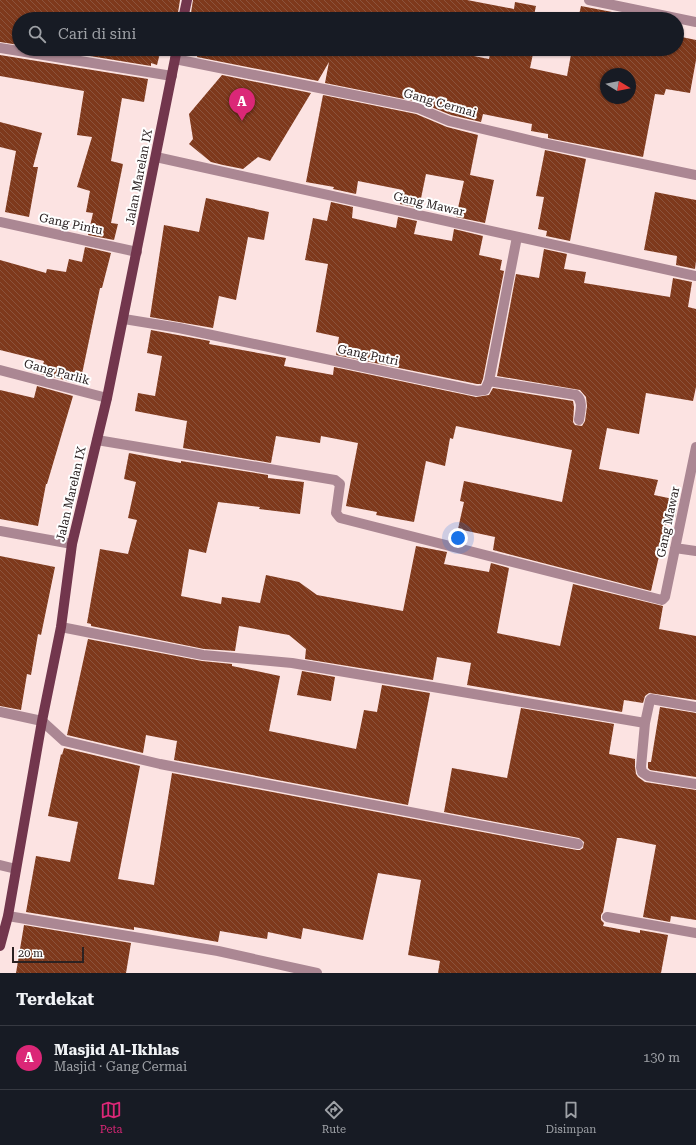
<!DOCTYPE html>
<html lang="id">
<meta charset="utf-8">
<style>
body{margin:0;font-family:"Roboto Serif",serif;background:#20242c;color:#f1f3f6}
.compass{position:absolute;left:600px;top:68px;width:36px;height:36px;border-radius:50%;background:#171b24;box-shadow:0 1px 3px #0004;rotate:100deg}
.scale{position:absolute;left:12px;bottom:10px;width:72px;box-sizing:border-box;padding-left:4px;border:2px solid #2b2222;border-top:0;font-size:11px;line-height:14px;white-space:nowrap;color:#2b2222;-webkit-text-stroke:3px #fff;paint-order:stroke}
.you{position:absolute;left:458px;top:538px;width:14px;height:14px;margin:-10px;border:3px solid #fff;border-radius:50%;background:#1a73e8;box-shadow:0 0 0 6px #1a73e833}
.badge{display:grid;place-items:center;width:26px;height:26px;border-radius:50%;background:#db2777;color:#fff;font-size:13px;font-weight:700}
.pin{position:absolute;translate:-50% -33px;filter:drop-shadow(0 1px 2px #0008)}
.pin::after{content:'';position:absolute;top:21px;width:14px;height:12px;background:inherit;clip-path:polygon(0 0,100% 0,50% 100%)}
.list{margin:0;padding:0;list-style:none}
h2{display:flex;justify-content:space-between;align-items:center;height:52px;margin:0;padding:0 16px;font-size:17px}
h2 small{font-size:13px;font-weight:400;color:#9ea1a6}
.list li{display:grid;grid-template-columns:26px 1fr auto;gap:12px;align-items:center;box-sizing:border-box;height:64px;padding:0 16px;border-top:1px solid #363941}
.list b{display:block;font-size:15px;white-space:nowrap}
.list p{margin:0;font-size:13px;white-space:nowrap;color:#9ea1a6}
.list em{font-size:13px;font-style:normal;color:#9ea1a6}
.icon{flex:none;width:22px;height:22px;fill:none;stroke:currentColor;stroke-width:2;stroke-linecap:round;stroke-linejoin:round}
.map{position:relative;flex:none;width:696px;height:973px;overflow:hidden}
.search{position:absolute;background:#171b24;box-shadow:0 1px 3px #0004;left:12px;right:12px;top:12px;height:44px;display:flex;align-items:center;gap:10px;box-sizing:border-box;padding:0 14px;border-radius:22px;color:#9ea1a6;font-size:15px}
.sheet{height:116px;background:#171b24}
nav{display:flex;justify-content:space-around;align-items:center;box-sizing:border-box;height:56px;border-top:1px solid #363941;background:#171b24;font-size:11px;color:#9ea1a6}
nav a{display:grid;justify-items:center;gap:2px}
nav .on{color:#db2777}
.map>svg:first-child{display:block}
.building{fill:url(#building-back-hatch);fill-rule:evenodd}
.lines{fill:none;stroke-linecap:round;stroke-linejoin:round}
.minor{stroke:#ab8793;stroke-width:10}
.major{stroke:#72364d;stroke-width:10}
.labels{text-anchor:middle;dominant-baseline:central;stroke-width:4;stroke-linejoin:round;paint-order:stroke}
.street-label{font-size:12px;fill:#2b2222;stroke:#fff}
</style>
<div class="map">
<svg width="696" height="973" viewBox="0 0 696 973">
<defs>
<pattern id="building-back-hatch" width="6" height="6" patternUnits="userSpaceOnUse"><rect width="6" height="6" fill="#7e391c"/><path d="M-1 5l2 2M0 0l6 6M5-1l2 2" fill="none" stroke="#8b533c"/></pattern>
</defs>
<rect width="100%" height="100%" fill="#fce3e2"/>
<!-- building -->
<path class="building" d="M0,0H180L177,19H19V45L0,42Z
M193,0H467L514,9L515,2L536,6L534,15L541,16L540,19H190Z
M581,6L633,16V19H578Z
M677,36L696,40V60L690,93L666,89L664,95L655,94L643,157L548,138V134L531,131L532,124L483,114L481,122L451,115L419,102L325,83L329,62L318,81L197,57L199,49H438L489,59L491,49H534L530,68L567,76L572,49H677ZM606,74H630V98H606Z
M47,49H161L157,65L151,63V66Z
M0,55L148,79L144,102L122,98L111,161L123,164L111,223L118,224L114,240L88,235L93,213L86,212L90,191L77,187L92,137L77,135L84,91L0,76Z
M222,75L311,93L270,161L258,157L243,169L223,165L211,162L189,144L193,139L189,114Z
M323,95L416,114L447,127L478,135L470,175L494,180L485,223L456,217L464,181L426,174L419,208L400,204L403,190L358,181L356,194L333,189L334,187L306,182Z
M0,122L42,133L33,167H38L29,217L5,212L16,151L0,147Z
M545,150L586,159L570,241L546,236L547,231L538,229L544,197L536,196Z
M655,192L696,200V261L695,269L676,265L677,256L644,250Z
M206,198L269,212L264,240L248,237L236,300L219,296L213,328L150,317L164,225L199,232Z
M331,202L353,207L352,218L396,228L398,217L417,221L414,234L452,241L454,229L483,236L479,255L502,260L500,270L504,271L483,379L481,384H477L336,355L339,337L316,332L328,264L305,260L313,218L327,221Z
M85,247L111,253L102,288H100L82,374L79,373L76,383L41,374L44,361L0,350V260L46,273L47,269L66,272L69,259L82,262Z
M544,249L567,254L564,269L586,272L584,283L670,297L673,278L692,282L688,307L696,309V387L693,401L646,393L639,434L607,428L599,469L658,480L654,495L678,500L675,518L668,517L651,591L493,550L495,537L458,529L464,502L460,501L464,481L562,502L572,450L456,426L453,439L450,438L445,466L426,461L414,522L376,515L377,512L346,506L358,443L321,436L320,443L276,436L271,463L183,448L187,421L135,411L138,393L155,396L162,356L147,353L151,330L210,341L209,344L286,358L284,366L333,375L334,367L476,397L489,395L493,388L573,401L574,407L573,422L575,425L582,426L585,421L587,406L586,397L580,390L497,376L516,274L539,278Z
M37,386L73,396L47,484H46L38,526L0,519V390L34,398Z
M129,453L181,463V461L268,475V478L304,482L300,514L259,509L260,507L218,502L206,553L189,549L181,596L221,604L222,597L260,603L266,575L299,582L317,595L403,611L416,546L447,552L444,564L489,572L491,563L509,568L497,633L560,646L573,584L663,606L659,629L696,636V700L649,693L645,696L643,703L624,700L622,712L467,685L471,663L437,657L433,680L305,659L306,649L289,635L239,626L235,651L204,649L91,626V624L87,623L100,549L128,554L137,520L128,518L136,482L124,479Z
M0,556L55,567L41,635L38,634L31,675L27,674L21,710L0,706Z
M88,639L202,661L232,664V666L280,676L269,731L356,749L364,710L377,712L382,685L430,693L408,805L174,760L177,741L146,735L143,753L67,735Z
M302,671L335,677L331,701L297,695Z
M660,707L696,713V777L650,770L648,768V762H651Z
M521,708L614,724L609,754L635,759V767L636,774L638,777L645,782L696,790V920L671,916L670,922L643,917L656,845L621,838H617L603,912L601,915V920L604,923L603,926L640,933V930L668,935L661,973H438L440,961L408,955L421,880L378,873L363,940L303,928L301,939L268,932L267,939L220,931L218,942L146,929L134,927V930L26,912L36,856L70,862L78,822L48,816L61,754L62,755L64,748L140,766L118,879L154,885L172,773L577,850H580L583,848L584,842L579,838L444,812L452,768L507,778Z
M24,925L131,943L126,973H16Z"/>
<g class="lines">
<!-- minor -->
<path class="minor" d="M589,0L696,22
M0,48L172,76
M175,59L418,108L449,121L542,143L696,175
M156,157L696,276
M0,222L137,252
M124,319L179,328L477,391L485,390L489,381L576,395C584,401 580,412 579,420
M0,370L107,398
M489,381L517,237
M97,440L335,480L340,484L336,513L340,518L662,600L665,597L696,447
M0,531L72,544
M675,548L696,551
M61,627L203,655L292,663L645,723
M696,707L651,699L650,700L645,723L641,767L642,772L648,776L696,784
M0,712L42,721L64,741L160,764L578,844
M0,865L16,869
M8,916L218,951L317,973
M607,917L696,933"/>
<!-- major -->
<path class="major" d="M183,19L187,0
M0,946L8,916L42,721L61,627L72,544L107,398L177,49"/>
</g>
<g class="labels">
<!-- street labels -->
<g class="street-label">
<text transform="translate(440 103) rotate(16)">Gang Cermai</text>
<text transform="translate(139 177) rotate(-79)">Jalan Marelan IX</text>
<text transform="translate(429 204) rotate(13)">Gang Mawar</text>
<text transform="translate(71 224) rotate(12)">Gang Pintu</text>
<text transform="translate(368 355) rotate(12)">Gang Putri</text>
<text transform="translate(57 372) rotate(15)">Gang Parlik</text>
<text transform="translate(71 494) rotate(-77)">Jalan Marelan IX</text>
<text transform="translate(668 522) rotate(-78)">Gang Mawar</text>
</g>
</g>
</svg>
<svg class="compass" viewBox="-18 -18 36 36"><path d="M0-13l5 13h-10z" fill="#e53935"/><path d="M0 13l5-13h-10z" fill="#9ea1a6"/></svg>
<div class="scale">20 m</div>
<div class="you"></div>
<div class="pin badge" style="left:242px;top:121px">A</div>
<div class="search"><svg class="icon" aria-label="search" viewBox="0 0 24 24"><circle cx="10" cy="10" r="6"/><path d="M15 15l6 6"/></svg>Cari di sini</div>
</div>
<section class="sheet">
<h2>Terdekat<small></small></h2>
<ul class="list">
<li><span class="badge">A</span><div><b>Masjid Al-Ikhlas</b><p>Masjid · Gang Cermai</p></div><em>130 m</em></li>
</ul>
</section>
<nav>
<a class="on"><svg class="icon" aria-label="map" viewBox="0 0 24 24"><path d="M3 6l6-2 6 2 6-2v14l-6 2-6-2-6 2zM9 4v14M15 6v14"/></svg>Peta</a>
<a><svg class="icon" aria-label="directions" viewBox="0 0 24 24"><path d="M12 3l9 9-9 9-9-9zM9 14v-3h6M13 9l2 2-2 2"/></svg>Rute</a>
<a><svg class="icon" aria-label="saved" viewBox="0 0 24 24"><path d="M7 4h10v16l-5-4-5 4z"/></svg>Disimpan</a>
</nav>
